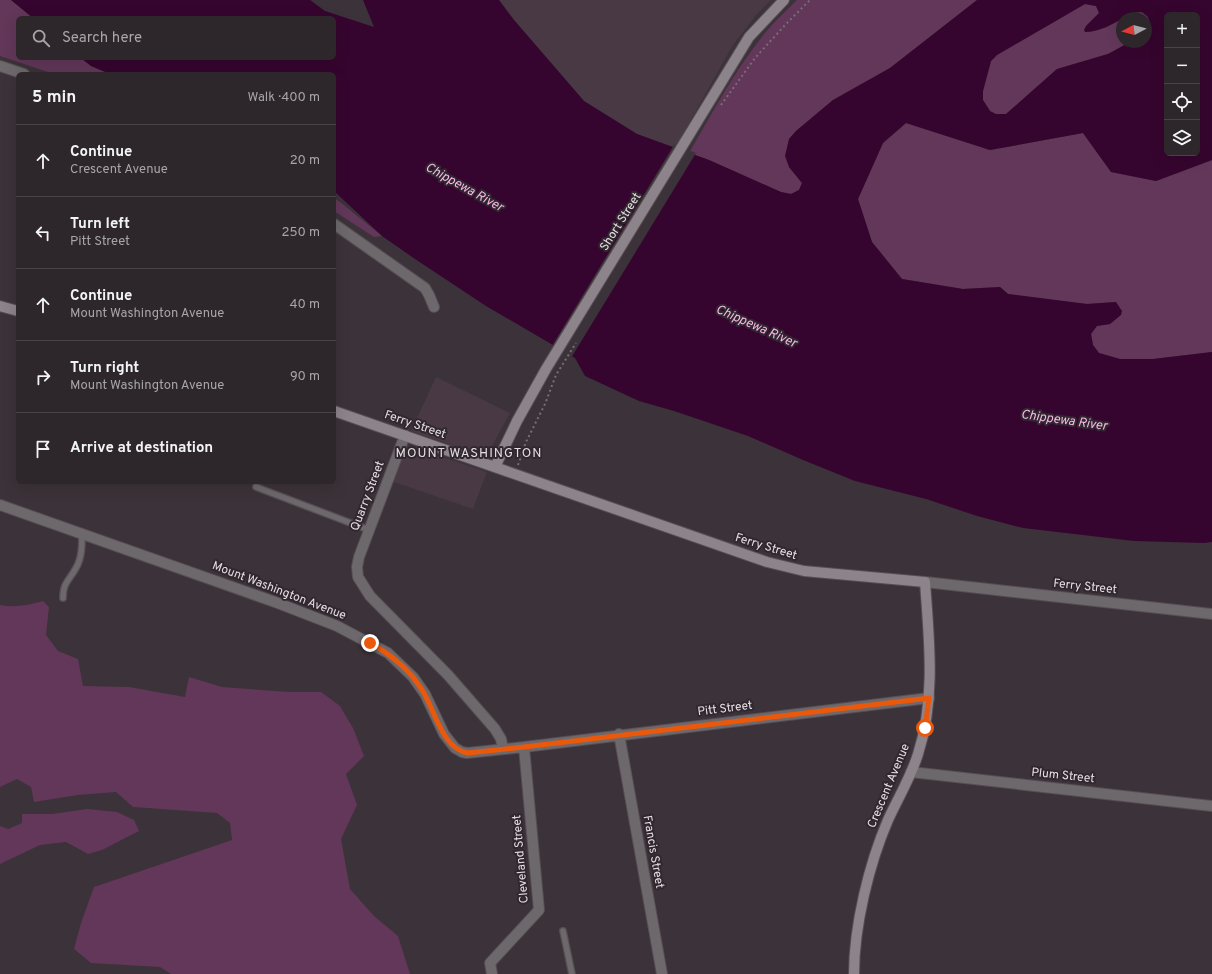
<!DOCTYPE html>
<meta charset="utf-8">
<style>
body{margin:0;font-family:Overpass,sans-serif;background:#393237;color:#f1f3f6}
.controls{position:absolute;right:12px;top:12px;display:grid;overflow:hidden;border-radius:6px;box-shadow:0 4px 16px #0002}
.controls button{width:36px;height:36px;display:grid;place-items:center;padding:0;border:0;border-bottom:1px solid #484347;background:#2d262b;color:#f1f3f6;font:20px sans-serif}
.compass{position:absolute;left:1116px;top:12px;width:36px;height:36px;border-radius:50%;background:#2d262b;box-shadow:0 4px 16px #0002;rotate:263deg}
.stop{position:absolute;width:12px;height:12px;margin:-9px;border:3px solid #ea580c;border-radius:50%;background:#fff}
.stop.end{background:#ea580c;border-color:#fff;box-shadow:0 1px 4px #0008}
.list{margin:0;padding:0;list-style:none}
h2{display:flex;justify-content:space-between;align-items:center;height:52px;margin:0;padding:0 16px;font-size:17px}
h2 small{font-size:13px;font-weight:400;color:#a7a5a9}
.list li{display:grid;grid-template-columns:26px 1fr auto;gap:12px;align-items:center;box-sizing:border-box;height:72px;padding:0 16px;border-top:1px solid #484347}
.list b{display:block;font-size:15px;white-space:nowrap}
.list p{margin:0;font-size:13px;white-space:nowrap;color:#a7a5a9}
.list em{font-size:13px;font-style:normal;color:#a7a5a9}
.icon{flex:none;width:22px;height:22px;fill:none;stroke:currentColor;stroke-width:2;stroke-linecap:round;stroke-linejoin:round}
.map{position:relative;flex:none;width:1212px;height:974px;overflow:hidden}
.search{position:absolute;background:#2d262b;box-shadow:0 4px 16px #0002;left:16px;top:16px;width:320px;height:44px;display:flex;align-items:center;gap:10px;box-sizing:border-box;padding:0 14px;border-radius:6px;color:#a7a5a9;font-size:15px}
.panel{position:absolute;background:#2d262b;box-shadow:0 4px 16px #0002;left:16px;top:72px;width:320px;height:412px;border-radius:6px}
.map>svg:first-child{display:block}
.built{fill:#483945}
.green{fill:#623759}
.water{fill:#36052f;fill-rule:evenodd}
.pier{fill:#3c3239}
.lines{fill:none;stroke-linecap:round;stroke-linejoin:round}
.lane-casing{stroke:#574e54;stroke-width:8}
.street-casing{stroke:#574e54;stroke-width:12}
.secondary-casing{stroke:#574e54;stroke-width:12}
.path{stroke:#786f75;stroke-width:2;stroke-dasharray:2 3;stroke-linecap:butt}
.lane{stroke:#6d686c;stroke-width:5.5}
.street{stroke:#6d686c;stroke-width:10}
.secondary{stroke:#8c848a;stroke-width:10}
.route{stroke:#ea580c;stroke-width:5}
.labels{text-anchor:middle;dominant-baseline:central;stroke-width:4;stroke-linejoin:round;paint-order:stroke}
.street-label{font-size:12px;fill:#e6dfe4;stroke:#31282f}
.water-label{font-size:13px;font-style:italic;fill:#f9b9eb;stroke:#31282f}
.neighbourhood-label{font-size:13px;letter-spacing:1px;fill:#e6dfe4;stroke:#31282f}
</style>
<div class="map">
<svg width="1212" height="974" viewBox="0 0 1212 974">
<rect width="100%" height="100%" fill="#3c3239"/>
<!-- built -->
<path class="built" d="M499,0H771L757,14L733,45L675,148L637,134L584,101L514,20Z
M436,377L510,413L492,446L487,450L475,453L411,431Z
M406,446H410L487,472L473,509L391,481Z"/>
<!-- green -->
<path class="green" d="M0,0H11L33,18H18V58H81L91,66L110,74H54L0,56Z
M797,0H977L890,68L833,100L796,131L789,139V167L802,183L799,190L791,194L781,192L709,160L689,153C714,110 738,64 771,26C779,17 788,9 797,0Z
M1085,4L1096,6L1099,13L1086,26L1105,28L1122,19V42H1130L1108,54L1057,69L1006,114H995L990,111L983,100V91L991,61L997,55Z
M1137,12C1152,12 1150,23 1146,33V18H1124Z
M906,123L990,150L1083,133L1111,172L1156,181L1212,160V352L1153,359H1120L1099,353L1093,345L1091,333L1097,326L1110,324L1116,302L1087,304L1008,294L1000,287L963,289L902,279L872,242L858,199L883,143Z
M334,198L340,202L382,236L374,237L334,211Z
M43,601L49,607L46,635L58,651L78,659L83,686L129,687L185,697L189,677L222,687L289,692H321L340,706L353,728L364,756L346,774L357,805L341,839L350,889L374,916L398,936L410,974H171L160,967L91,963L74,949L81,923L94,887L232,840L230,823L217,813L133,807L116,792L78,795L34,802L31,787L17,779L0,787V605C14,608 29,605 43,601Z
M87,809L117,812L134,820L139,831L102,850L88,854L66,842L40,845L0,864V826L8,829L22,823V814H52Z"/>
<!-- water -->
<path class="water" d="M11,0H310L325,11L374,27L363,0H499L514,20L584,101L637,134L709,160L781,192L791,194L799,190L802,183L789,167L785,156L789,139L796,131L833,100L890,68L977,0H1212V160L1156,181L1111,172L1083,133L990,150L906,123L883,143L858,199L872,242L902,279L963,289L1000,287L1008,294L1087,304L1116,302L1122,311L1121,315L1110,324L1097,326L1091,334L1093,345L1099,353L1120,359H1153L1212,352V542L1204,543L1134,541L1023,528L977,516L926,499L855,481L803,460L748,436L674,411L639,401L585,376L575,358L486,306L415,259L382,236L334,191V74H110L91,66L81,58H334V18H33ZM1085,4L1096,6L1099,13L1086,26L1084,30L1085,32C1099,32 1110,25 1122,19V18L1137,12H1142L1148,17L1150,23L1146,33V42H1130L1108,54L1057,69L1006,114H996L990,111L983,100V91L991,61L997,55ZM1167,15H1197V153H1167Z"/>
<!-- pier -->
<path class="pier" d="M674,145L696,153L571,358L552,346Z"/>
<g class="lines">
<defs>
<path id="lane" d="M256,487L369,530
M63,598C63,582 69,581 76,568C82,558 82,545 82,534
M563,931L572,974"/>
<path id="street" d="M0,66L24,74
M334,224L425,288L429,295L434,307
M405,435L359,557L357,567L358,577L370,596L448,675L495,729L501,739L503,749
M0,505L275,602L337,626L388,653L413,677L425,694L444,734L455,748L462,752L467,753L524,747L929,698
M925,582L1212,614
M619,734L662,974
M911,772L1212,806
M492,974L490,963L539,910L524,747"/>
<path id="secondary" d="M0,306L18,311
M334,411L767,562L804,571L925,582C929,639 936,698 918,754C911,777 898,798 888,820C869,864 854,926 854,974
M495,467L517,421L546,369L749,37L784,0"/>
</defs>
<!-- lane casing -->
<use href="#lane" class="lane-casing"/>
<!-- street casing -->
<use href="#street" class="street-casing"/>
<!-- secondary casing -->
<use href="#secondary" class="secondary-casing"/>
<!-- path -->
<path class="path" d="M721,105L755,58L786,24L810,0
M518,465L526,442L545,404L556,375L576,343"/>
<!-- lane -->
<use href="#lane" class="lane"/>
<!-- street -->
<use href="#street" class="street"/>
<!-- secondary -->
<use href="#secondary" class="secondary"/>
</g>
<g class="lines">
<!-- route -->
<path class="route" d="M370,643C387,652 400,662 413,677C417,683 422,689 425,695C435,713 444,750 468,753L524,747L929,698L925,728"/>
</g>
<g class="labels">
<!-- street labels -->
<g class="street-label">
<text transform="translate(621 222) rotate(-58)">Short Street</text>
<text transform="translate(415 425) rotate(19)">Ferry Street</text>
<text transform="translate(368 496) rotate(-69)">Quarry Street</text>
<text transform="translate(766 547) rotate(17)">Ferry Street</text>
<text transform="translate(1085 587) rotate(6)">Ferry Street</text>
<text transform="translate(279 591) rotate(21)">Mount Washington Avenue</text>
<text transform="translate(725 709) rotate(-7)">Pitt Street</text>
<text transform="translate(1063 776) rotate(6)">Plum Street</text>
<text transform="translate(889 786) rotate(-67)">Crescent Avenue</text>
<text transform="translate(653 852) rotate(80)">Francis Street</text>
<text transform="translate(521 859) rotate(-95)">Cleveland Street</text>
</g>
<!-- water labels -->
<g class="water-label">
<text transform="translate(464 188) rotate(29)">Chippewa River</text>
<text transform="translate(756 327) rotate(24)">Chippewa River</text>
<text transform="translate(1064 421) rotate(8)">Chippewa River</text>
</g>
<!-- neighbourhood labels -->
<g class="neighbourhood-label">
<text x="469" y="454">MOUNT WASHINGTON</text>
</g>
</g>
</svg>
<div class="controls">
<button>+</button>
<button>−</button>
<button><svg class="icon" aria-label="locate" viewBox="0 0 24 24"><circle cx="12" cy="12" r="6"/><path d="M12 2v4M12 18v4M2 12h4M18 12h4"/></svg></button>
<button><svg class="icon" aria-label="layers" viewBox="0 0 24 24"><path d="M12 4l9 5-9 5-9-5zM3 14l9 5 9-5"/></svg></button>
</div>
<svg class="compass" viewBox="-18 -18 36 36"><path d="M0-13l5 13h-10z" fill="#e53935"/><path d="M0 13l5-13h-10z" fill="#a7a5a9"/></svg>
<div class="stop" style="left:925px;top:728px"></div>
<div class="stop end" style="left:370px;top:643px"></div>
<div class="search"><svg class="icon" aria-label="search" viewBox="0 0 24 24"><circle cx="10" cy="10" r="6"/><path d="M15 15l6 6"/></svg>Search here</div>
<section class="panel">
<h2>5 min<small>Walk · 400 m</small></h2>
<ul class="list">
<li><svg class="icon" aria-label="ahead" viewBox="0 0 24 24"><path d="M12 20V5M6 11l6-6 6 6"/></svg><div><b>Continue</b><p>Crescent Avenue</p></div><em>20 m</em></li>
<li><svg class="icon" aria-label="left" viewBox="0 0 24 24"><path d="M17 20v-9H6M10 6l-5 5 5 5"/></svg><div><b>Turn left</b><p>Pitt Street</p></div><em>250 m</em></li>
<li><svg class="icon" aria-label="ahead" viewBox="0 0 24 24"><path d="M12 20V5M6 11l6-6 6 6"/></svg><div><b>Continue</b><p>Mount Washington Avenue</p></div><em>40 m</em></li>
<li><svg class="icon" aria-label="right" viewBox="0 0 24 24"><path d="M7 20v-9h11M14 6l5 5-5 5"/></svg><div><b>Turn right</b><p>Mount Washington Avenue</p></div><em>90 m</em></li>
<li><svg class="icon" aria-label="arrive" viewBox="0 0 24 24"><path d="M6 21V4h12l-3 4 3 4H6"/></svg><div><b>Arrive at destination</b></div></li>
</ul>
</section>
</div>
